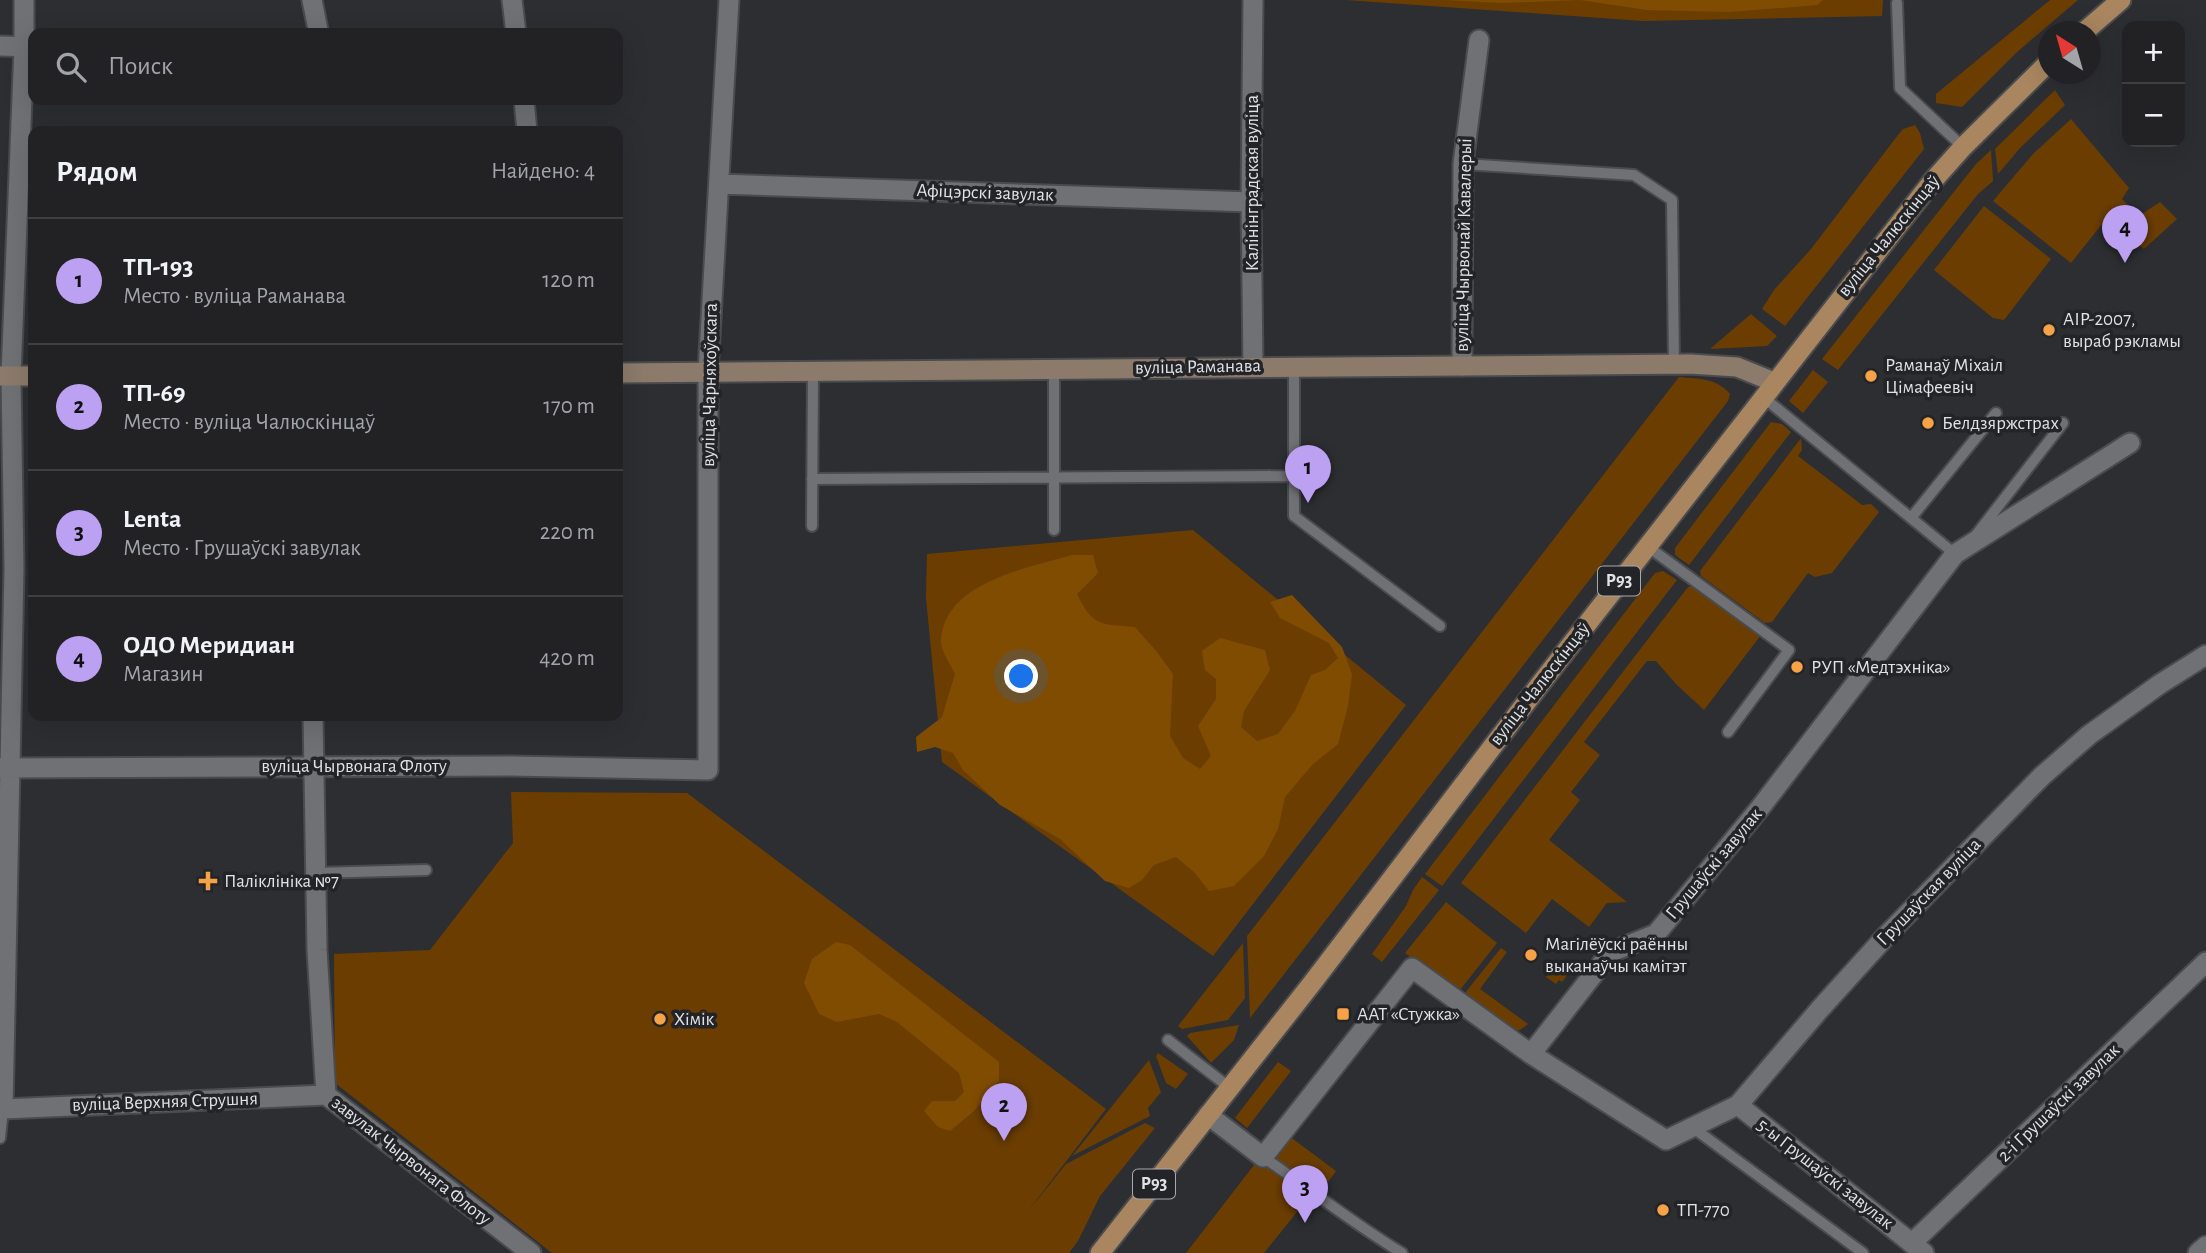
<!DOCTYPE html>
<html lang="ru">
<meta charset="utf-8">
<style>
body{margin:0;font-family:"Alegreya Sans",sans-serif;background:#2a2a2d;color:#f1f3f6}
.controls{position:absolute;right:21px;top:21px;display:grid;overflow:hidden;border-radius:14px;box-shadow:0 7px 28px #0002}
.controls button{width:63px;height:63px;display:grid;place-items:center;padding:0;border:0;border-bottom:2px solid #3f3f42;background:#222225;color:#f1f3f6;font:35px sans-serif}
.compass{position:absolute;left:2038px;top:21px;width:63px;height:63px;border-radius:50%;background:#222225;box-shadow:0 7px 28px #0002;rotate:323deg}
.you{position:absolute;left:1022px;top:677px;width:24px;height:24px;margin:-18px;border:5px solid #fff;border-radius:50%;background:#1a73e8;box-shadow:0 0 0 10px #1a73e833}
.badge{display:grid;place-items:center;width:46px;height:46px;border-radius:50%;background:#bca0f2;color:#111;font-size:23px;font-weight:700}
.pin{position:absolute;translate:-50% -58px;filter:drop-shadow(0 2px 4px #0008)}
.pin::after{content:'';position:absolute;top:37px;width:24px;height:21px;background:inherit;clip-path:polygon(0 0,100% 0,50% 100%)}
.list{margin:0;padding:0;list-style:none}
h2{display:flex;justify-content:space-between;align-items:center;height:91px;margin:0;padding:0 28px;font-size:30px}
h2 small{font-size:23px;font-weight:400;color:#a2a4a7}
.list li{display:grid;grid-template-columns:46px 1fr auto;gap:21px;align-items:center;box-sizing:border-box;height:126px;padding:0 28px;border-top:2px solid #3f3f42}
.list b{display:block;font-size:26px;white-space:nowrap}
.list p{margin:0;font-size:23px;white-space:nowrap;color:#a2a4a7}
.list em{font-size:23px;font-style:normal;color:#a2a4a7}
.icon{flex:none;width:38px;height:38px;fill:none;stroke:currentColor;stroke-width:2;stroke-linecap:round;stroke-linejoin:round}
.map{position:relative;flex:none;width:2206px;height:1253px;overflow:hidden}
.search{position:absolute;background:#222225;box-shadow:0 7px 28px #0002;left:28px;top:28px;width:595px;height:77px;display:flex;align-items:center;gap:18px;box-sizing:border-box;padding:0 24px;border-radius:14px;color:#a2a4a7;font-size:26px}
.panel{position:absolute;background:#222225;box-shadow:0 7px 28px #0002;left:28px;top:126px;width:595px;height:595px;border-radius:14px}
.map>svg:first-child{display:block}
.green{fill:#6b3e00}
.forest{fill:#804c01}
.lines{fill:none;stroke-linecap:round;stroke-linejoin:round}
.service-casing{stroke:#4a4b4e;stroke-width:14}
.minor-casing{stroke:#4a4b4e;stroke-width:23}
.secondary-casing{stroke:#4a4b4e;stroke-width:23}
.primary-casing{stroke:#4a4b4e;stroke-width:23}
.service{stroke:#707174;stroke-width:10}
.minor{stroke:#707174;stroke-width:19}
.secondary{stroke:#8c7b6a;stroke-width:19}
.primary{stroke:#a98560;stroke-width:19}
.poi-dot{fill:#f5a346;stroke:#232427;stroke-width:2.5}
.labels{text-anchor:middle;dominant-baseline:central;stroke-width:7;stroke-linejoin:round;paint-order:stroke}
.shield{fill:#232427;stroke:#a8a9ab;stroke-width:2}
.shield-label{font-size:18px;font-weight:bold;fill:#e1e2e4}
.street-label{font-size:19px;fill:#e1e2e4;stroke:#232427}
.poi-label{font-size:19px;fill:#e1e2e4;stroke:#232427;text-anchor:start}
</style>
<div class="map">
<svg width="2206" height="1253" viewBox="0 0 2206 1253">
<rect width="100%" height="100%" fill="#2d2e31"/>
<!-- green -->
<path class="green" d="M1346,0H1883L1882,16L1643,21Z
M2050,0H2078L2016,53L1962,107L1936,103V94Z
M2055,90L2065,105L2020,148L1998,174L1995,149Z
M2071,119L2129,188L2122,199L2139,216L2160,202L2177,219L2144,249L2106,219L2071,263L1993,201L2033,154Z
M1915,125L1920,133L1924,149L1785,326L1762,309L1774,290L1811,249L1898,135L1903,129Z
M1991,150L1993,181L1978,194L1838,370L1822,359L1976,164Z
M1984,206L2051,259L2004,320L1993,318L1934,270Z
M1751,314L1777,336L1767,346L1710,349Z
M1813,370L1828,382L1803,413L1789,401Z
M1679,377C1698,379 1717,378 1730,394L1728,401L1250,1018L1247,936Z
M1771,422L1782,424L1791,432L1689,565L1675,555V548Z
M1801,438L1802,450L1798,456L1862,505L1871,504L1879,512L1832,573L1815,577L1808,573L1772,622L1765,623L1701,576L1700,571Z
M1193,530L1406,705L1213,956L942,762L926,598L927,554Z
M1663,571L1677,580L1442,886L1425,874L1655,573Z
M1693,586L1761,635L1704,710L1676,684L1656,661H1647L1584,742L1600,755L1571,792L1580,800L1549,840L1627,902L1607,903L1589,927L1552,899L1526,933L1461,883L1688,587Z
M511,792L687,793L1106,1109L1026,1214L1066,1164L1145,1123L1155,1128L1100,1196L1078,1241L1069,1253H552L335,1083L334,954L430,950L513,843Z
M1422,877L1439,890L1382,962L1372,954L1406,906L1413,890Z
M1446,902L1497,943L1460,990L1423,962L1420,964L1405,953Z
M1243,943L1245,998L1228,1020L1182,1029L1178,1026Z
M1501,948L1507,952L1480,989L1528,1024L1520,1030H1514L1465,993Z
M1561,963L1571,970L1562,982L1559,980L1556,984L1546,977L1556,964L1558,966Z
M1239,1025L1234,1040L1211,1063L1187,1036L1190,1033Z
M1158,1053L1188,1074L1176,1089L1166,1083L1156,1056Z
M1149,1060L1161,1092L1148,1108L1150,1116L1072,1156Z
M1278,1062L1291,1071L1247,1128L1235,1118Z
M1281,1130L1336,1171L1319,1195L1301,1207L1264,1253H1186Z"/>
<!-- forest -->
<path class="forest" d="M1445,0H1823L1817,5L1730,12L1647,10L1580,0L1502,3Z
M1072,555H1093L1098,573L1077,594C1093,627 1101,624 1135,627L1157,652L1173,674L1170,736L1183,758L1200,769L1211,756L1198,726L1216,699V679L1205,670L1202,651L1220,638L1265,650L1270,670L1244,711L1241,727L1257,741L1278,734L1295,711L1311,675L1325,670L1338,658L1329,643L1280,618L1270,602L1292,595L1342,647L1352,674L1348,706L1338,744L1312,765L1285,797L1278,829L1264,856L1234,886L1209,891L1195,873L1176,857L1154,865L1142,880L1129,888L1105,881L1060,839L1000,805L963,770L953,753L935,747L917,752L916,737L942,717L955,674C951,665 940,650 941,640C945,582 1028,568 1072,555Z
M836,942L850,945L999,1062V1081L974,1111L950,1131L938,1127L924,1111L932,1101H955L964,1092L959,1073L897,1022L879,1014L837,1022L819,1014L804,983L812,959Z"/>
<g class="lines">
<defs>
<path id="service" d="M1897,3L1900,88L1963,147
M1463,164L1634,175L1672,200L1674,364
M1294,367V516L1440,626
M1054,369V530
M1763,397L1955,554
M812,479L1292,476
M1911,518L1996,413
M812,526L813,372
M1976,535L2063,423
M1647,546L1789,650L1728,732
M315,873L426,870
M1168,1040L1230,1088
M1692,1127L1863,1253
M0,1138L3,1109H0
M1263,1157C1310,1189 1354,1224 1402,1253"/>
<path id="minor" d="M24,0V47L11,376L14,569L3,1109L326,1095
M312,0L318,30L317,33
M512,0L516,33
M0,46L33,47
M524,100L527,131
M719,184L1251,202
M1253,366L1251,202L1253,0
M1462,366L1463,164L1479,40
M313,716L317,950L326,1095L531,1253
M0,768L511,766L708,770V372L729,0
M1531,1054L1611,952L1656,934L1760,808L1955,554L2130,443
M1738,1105L1924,1253
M1208,1115L1263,1157L1412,968L1531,1054L1666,1140L1738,1105L1820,1009L1887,935L2042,776L2089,735L2160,684L2206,655
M1912,1243L2206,962
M2198,1253L2206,1246"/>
<path id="secondary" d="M618,373L1690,364L1737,367L1774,382
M0,376H33"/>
<path id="primary" d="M2084,32L2121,0
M1100,1253L1313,982L1541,683L1931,183L1963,147L2048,63"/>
</defs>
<!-- service casing -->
<use href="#service" class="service-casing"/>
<!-- minor casing -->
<use href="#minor" class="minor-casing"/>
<!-- secondary casing -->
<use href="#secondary" class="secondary-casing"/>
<!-- primary casing -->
<use href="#primary" class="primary-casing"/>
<!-- service -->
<use href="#service" class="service"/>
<!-- minor -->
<use href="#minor" class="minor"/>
<!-- secondary -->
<use href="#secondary" class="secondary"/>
<!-- primary -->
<use href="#primary" class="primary"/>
</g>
<!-- markers -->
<g class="poi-dot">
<circle cx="2049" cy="330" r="7"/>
<circle cx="1871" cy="376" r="7"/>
<circle cx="1928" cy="423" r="7"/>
<circle cx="1797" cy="667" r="7"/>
<path d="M204.5 870.5h7v7h7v7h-7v7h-7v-7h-7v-7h7z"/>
<circle cx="1531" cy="955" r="7"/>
<rect x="1336" y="1007" width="14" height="14" rx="3.5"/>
<circle cx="660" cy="1019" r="7"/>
<circle cx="1663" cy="1210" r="7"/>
</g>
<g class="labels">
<!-- shield labels -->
<g class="shield">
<rect x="1598" y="566.5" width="42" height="29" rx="5"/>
<rect x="1133" y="1169.5" width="42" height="29" rx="5"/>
</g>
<g class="shield-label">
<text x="1619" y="581">Р93</text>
<text x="1154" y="1184">Р93</text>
</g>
<!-- street labels -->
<g class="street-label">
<text transform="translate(1252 183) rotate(-90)">Калінінградская вуліца</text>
<text transform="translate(985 193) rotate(2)">Афіцэрскі завулак</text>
<text transform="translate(1889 236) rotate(-51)">вуліца Чалюскінцаў</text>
<text transform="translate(1464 245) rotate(-89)">вуліца Чырвонай Кавалерыі</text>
<text transform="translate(1198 367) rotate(-1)">вуліца Раманава</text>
<text transform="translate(710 385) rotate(-89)">вуліца Чарняхоўскага</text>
<text transform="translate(1540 684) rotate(-52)">вуліца Чалюскінцаў</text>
<text x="354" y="766">вуліца Чырвонага Флоту</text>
<text transform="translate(1714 864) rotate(-50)">Грушаўскі завулак</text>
<text transform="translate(1929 892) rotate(-46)">Грушаўская вуліца</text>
<text transform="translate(165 1102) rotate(-2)">вуліца Верхняя Струшня</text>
<text transform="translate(2059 1103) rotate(-44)">2-і Грушаўскі завулак</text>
<text transform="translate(411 1161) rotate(38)">завулак Чырвонага Флоту</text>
<text transform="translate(1825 1174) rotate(38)">5-ы Грушаўскі завулак</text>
</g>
<!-- poi labels -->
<g class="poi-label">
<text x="2063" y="319">АІР-2007,<tspan x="2063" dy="22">выраб рэкламы</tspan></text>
<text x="1885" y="365">Раманаў Міхаіл<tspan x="1885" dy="22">Цімафеевіч</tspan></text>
<text x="1942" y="423">Белдзяржстрах</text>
<text x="1811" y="667">РУП «Медтэхніка»</text>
<text x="224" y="881">Паліклініка №7</text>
<text x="1545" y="944">Магілёўскі раённы<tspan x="1545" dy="22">выканаўчы камітэт</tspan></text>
<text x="1357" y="1014">ААТ «Стужка»</text>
<text x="674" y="1019">Хімік</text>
<text x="1677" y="1210">ТП-770</text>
</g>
</g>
</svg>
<div class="controls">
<button>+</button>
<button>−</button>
</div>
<svg class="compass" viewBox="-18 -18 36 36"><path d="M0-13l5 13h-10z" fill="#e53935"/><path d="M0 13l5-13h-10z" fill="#a2a4a7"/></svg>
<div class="you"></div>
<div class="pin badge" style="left:1308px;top:503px">1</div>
<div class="pin badge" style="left:1004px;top:1141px">2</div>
<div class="pin badge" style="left:1305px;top:1223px">3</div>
<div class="pin badge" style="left:2125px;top:263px">4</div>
<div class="search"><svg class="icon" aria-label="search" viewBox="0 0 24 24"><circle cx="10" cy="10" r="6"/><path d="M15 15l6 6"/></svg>Поиск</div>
<section class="panel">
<h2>Рядом<small>Найдено: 4</small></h2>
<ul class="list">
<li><span class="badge">1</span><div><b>ТП-193</b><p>Место · вуліца Раманава</p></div><em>120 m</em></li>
<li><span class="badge">2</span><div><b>ТП-69</b><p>Место · вуліца Чалюскінцаў</p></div><em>170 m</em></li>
<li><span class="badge">3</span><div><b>Lenta</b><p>Место · Грушаўскі завулак</p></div><em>220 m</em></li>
<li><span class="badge">4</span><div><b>ОДО Меридиан</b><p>Магазин</p></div><em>420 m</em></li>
</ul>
</section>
</div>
